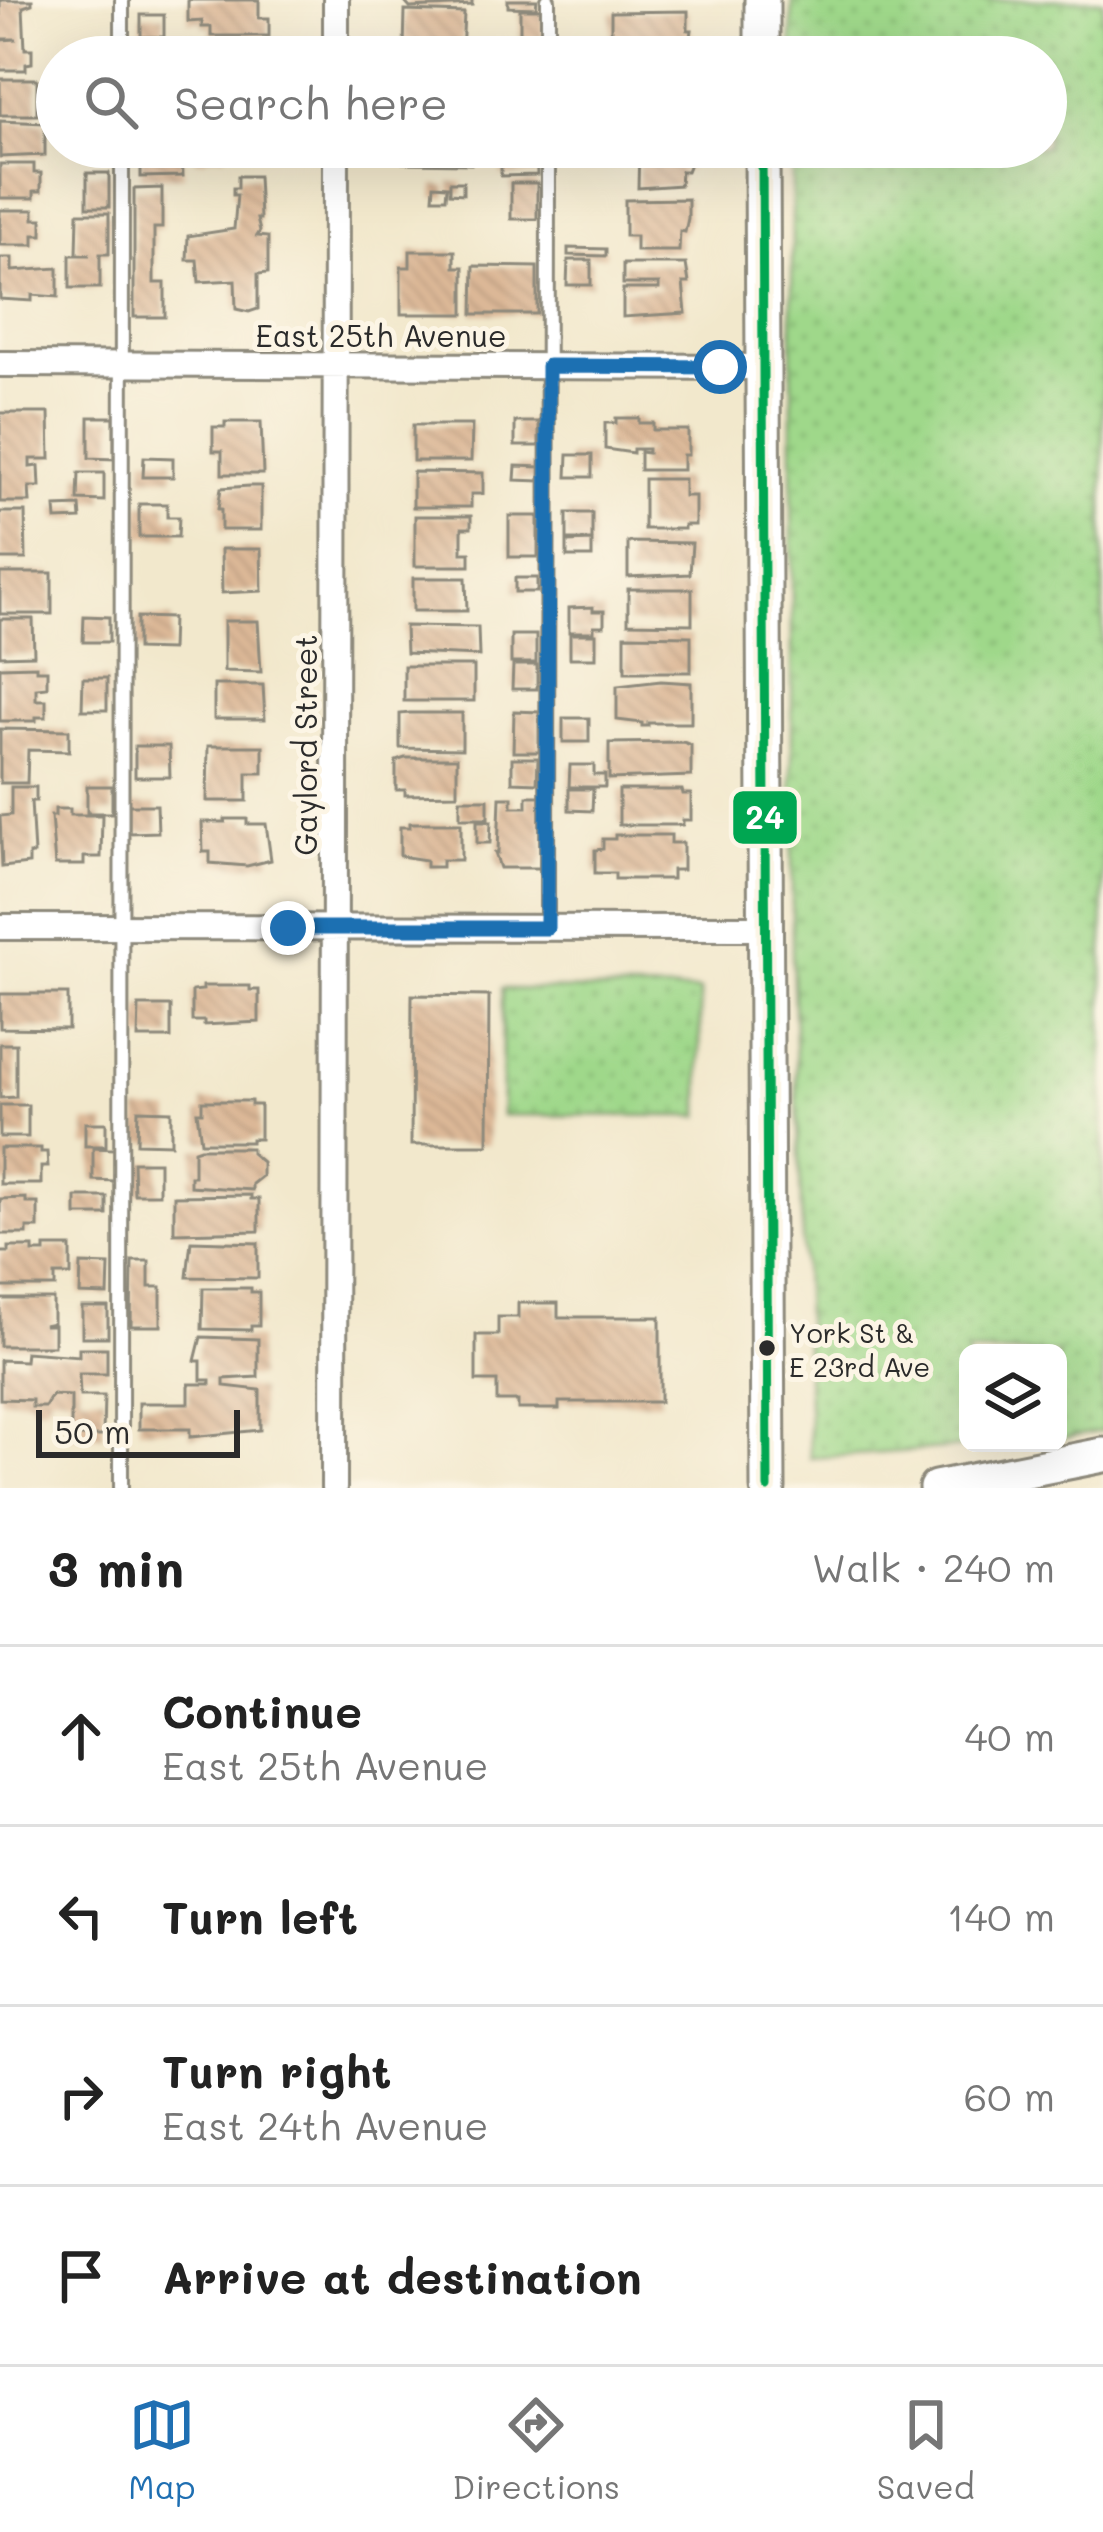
<!DOCTYPE html>
<meta charset="utf-8">
<style>
body{margin:0;font-family:Mali,sans-serif;background:#f6f6f6;color:#222}
.controls{position:absolute;right:36px;bottom:36px;display:grid;overflow:hidden;border-radius:18px;box-shadow:0 12px 48px #0002}
.controls button{width:108px;height:108px;display:grid;place-items:center;padding:0;border:0;border-bottom:3px solid #e0e0e0;background:#fff;color:#222;font:60px sans-serif}
.scale{position:absolute;left:36px;bottom:30px;width:204px;box-sizing:border-box;padding-left:12px;border:6px solid #2b2b2b;border-top:0;font-size:33px;line-height:42px;white-space:nowrap;color:#2b2b2b;-webkit-text-stroke:9px #fcf5e5;paint-order:stroke}
.stop{position:absolute;width:36px;height:36px;margin:-27px;border:9px solid #1f6fb2;border-radius:50%;background:#fff}
.stop.end{background:#1f6fb2;border-color:#fff;box-shadow:0 3px 12px #0008}
.list{margin:0;padding:0;list-style:none}
h2{display:flex;justify-content:space-between;align-items:center;height:156px;margin:0;padding:0 48px;font-size:51px}
h2 small{font-size:39px;font-weight:400;color:#767676}
.list li{display:grid;grid-template-columns:78px 1fr auto;gap:36px;align-items:center;box-sizing:border-box;height:180px;padding:0 48px;border-top:3px solid #e0e0e0}
.list b{display:block;font-size:45px;white-space:nowrap}
.list p{margin:0;font-size:39px;white-space:nowrap;color:#767676}
.list em{font-size:39px;font-style:normal;color:#767676}
.icon{flex:none;width:66px;height:66px;fill:none;stroke:currentColor;stroke-width:2;stroke-linecap:round;stroke-linejoin:round}
.map{position:relative;flex:none;width:1103px;height:1488px;overflow:hidden}
.search{position:absolute;background:#fff;box-shadow:0 12px 48px #0002;left:36px;right:36px;top:36px;height:132px;display:flex;align-items:center;gap:30px;box-sizing:border-box;padding:0 42px;border-radius:66px;color:#767676;font-size:45px}
.sheet{height:876px;background:#fff}
nav{display:flex;justify-content:space-around;align-items:center;box-sizing:border-box;height:168px;border-top:3px solid #e0e0e0;background:#fff;font-size:33px;color:#767676}
nav a{display:grid;justify-items:center;gap:6px}
nav .on{color:#1f6fb2}
.map>svg:first-child{display:block}
.grass{fill:url(#grass-dots);stroke:#65825a;stroke-width:3}
.building{fill:url(#building-back-hatch)}
.lines{fill:none;stroke-linecap:round;stroke-linejoin:round}
.service-casing{stroke:#8e8a7c;stroke-width:18}
.minor-casing{stroke:#8e8a7c;stroke-width:30}
.secondary-casing{stroke:#8e8a7c;stroke-width:39}
.service{stroke:#fff;stroke-width:12}
.minor{stroke:#fff;stroke-width:24}
.secondary{stroke:#fff;stroke-width:33}
.bus-1-casing{stroke:#fcf5e5;stroke-width:18}
.bus-1{stroke:#00a651;stroke-width:9}
.route{stroke:#1f6fb2;stroke-width:15}
.bus-dot{fill:#2b2b2b;stroke:#fcf5e5;stroke-width:4.5}
.labels{text-anchor:middle;dominant-baseline:central;stroke-width:10;stroke-linejoin:round;paint-order:stroke}
.bus-label{font-size:27px;fill:#2b2b2b;stroke:#fcf5e5;text-anchor:start}
.street-label{font-size:30px;fill:#2b2b2b;stroke:#fcf5e5}
.line-badge{stroke:#fcf5e5;stroke-width:4.5}
.badge-label{font-size:33px;text-anchor:middle;font-weight:bold;fill:#fff}
</style>
<div class="map">
<svg width="1103" height="1488" viewBox="0 0 1103 1488">
<defs>
<pattern id="grass-dots" width="8" height="8" patternUnits="userSpaceOnUse" patternTransform="scale(3)"><rect width="8" height="8" fill="#9fd88a"/><path d="M2 2h.1M6 6h.1" fill="none" stroke="#89ba77" stroke-width="1.8" stroke-linecap="round"/></pattern>
<pattern id="building-back-hatch" width="6" height="6" patternUnits="userSpaceOnUse" patternTransform="scale(3)"><rect width="6" height="6" fill="#dcb897"/><path d="M-1 5l2 2M0 0l6 6M5-1l2 2" fill="none" stroke="#bd9e82"/></pattern>
</defs>
<rect width="100%" height="100%" fill="#fcf5e5"/>
<filter id="ink" filterUnits="userSpaceOnUse"><feTurbulence type="fractalNoise" baseFrequency=".00833" numOctaves="2"/><feDisplacementMap in="SourceGraphic" scale="24" xChannelSelector="R" yChannelSelector="G"/><feConvolveMatrix kernelMatrix="1 2 1 2 8 2 1 2 1" color-interpolation-filters="sRGB"/></filter>
<filter id="wash" filterUnits="userSpaceOnUse"><feTurbulence type="fractalNoise" baseFrequency=".004" numOctaves="4" result="noise"/><feDisplacementMap in="SourceGraphic" scale="48" xChannelSelector="R" yChannelSelector="G"/><feGaussianBlur stdDeviation="2.7" result="paint"/><feColorMatrix in="noise" values="0 0 0 0 0 0 0 0 0 0 0 0 0 0 0 0 0 1.4 0 .05"/><feComposite in="paint" operator="in"/></filter>
<g filter="url(#wash)">
<rect width="100%" height="100%" fill="#f2e8cc"/>
<!-- grass -->
<path class="grass" d="M792,0H1103V1431L1058,1439V1353H968V1443H1032L810,1458L792,951V147H1046V57H792Z
M502,989L700,991V1116L502,1115Z"/>
<g id="blocks">
<!-- building -->
<path class="building" d="M0,0H32V4L23,7L25,49H32V63L26,64V70H0V40L17,39H0Z
M188,0H259V18H269V36H211V27H202V21L188,22Z
M403,0H472V5L410,8Z
M508,0H537L536,8L508,7Z
M520,9H543V38L520,39Z
M405,11L464,13L462,53L429,57L422,51L404,49Z
M688,11V30H692L688,57H611V12Z
M141,15H164V37H141Z
M214,44H261L269,46V57H193V51H208V46Z
M0,79H37V115H0Z
M0,121L45,123V155L0,157Z
M141,147H172V156H175V147H225V156H206V160H196V155H182L183,176L141,177Z
M411,147H471V164L403,163V149Z
M501,147H536L537,175L501,176Z
M568,147H589L590,159H568Z
M639,147H686L689,166L687,171H681L680,185L638,188Z
M0,164H34V173H41V191H34V198H0Z
M87,173H109V207H87Z
M238,176H258L260,219H257L260,231L257,236L268,237V273L258,274V309L249,312L236,309L235,280L199,282L197,260H187L188,236L234,229L237,195H233V188H238Z
M450,182H463V194L450,193Z
M511,183H537V219H511Z
M434,185L447,186L446,198H433Z
M162,188V228H154V283H165V317H134V189Z
M688,199V218L685,232L680,231L679,251H636V236H625V200Z
M0,210H34V219H42V235H34V245H0Z
M78,213H109V254H100V288H70V255H90L77,254Z
M568,248L606,249V256L568,255Z
M410,251H455V267H464V314H401V267H410Z
M0,258H12V271L58,268V297L32,295V301L0,299Z
M568,260H591V285H567Z
M623,264H686L689,283H683L686,313L623,317V289H659V284H623Z
M474,266L537,267V314H473Z
M0,413H49L50,459H30V467L39,466L40,487H29L30,502H0Z
M89,417H114V459L89,458Z
M616,418H639V423H653V430H688V455H683V470H640V452L648,453V449H633V453L605,449V423H616Z
M225,422H261L263,474H222V451H213V427H225Z
M515,422H539V446H515Z
M413,425H472L471,461H413Z
M568,455H592V477H567Z
M144,457L173,458V477H143Z
M516,466L541,467L540,481L515,480Z
M413,472L483,473V494H471V507H413Z
M79,473H104V501L78,500Z
M644,479H684V496H695V525H684V529H644Z
M250,486H261V530H221V509H218L221,488Z
M139,504H167V517H179L178,537H139Z
M80,506L81,519L56,520L55,507Z
M0,512H25L26,559H0Z
M567,513H592V540H567Z
M415,516H471V528H462V553H470V566H415Z
M509,516H538V557H509Z
M592,541V557H567V542Z
M628,542L692,543L690,574L628,577Z
M221,549H261L262,591L222,593Z
M0,573H52V614H0Z
M413,578H466L467,611H413Z
M515,578H537V592H515Z
M628,589H692V624L628,623Z
M593,607V611H604V626H594V632H569V608Z
M84,616L109,617V642H83Z
M137,617L172,618L171,650L137,649Z
M0,619H33L34,655L0,656Z
M224,621H258L261,672L224,671Z
M405,626L478,627L479,656L406,653Z
M570,634H596V658H570Z
M511,635H536V663H511Z
M625,635L691,636V672H625Z
M513,665H537V689H512Z
M36,666V670H47V687L36,688V700H46V717H36V721H0V667Z
M404,666H474V701H404Z
M83,678H107V710H82Z
M661,681L691,683V723H648V726H642V723L617,720V686Z
M214,685H263L265,719H214Z
M514,711L539,712V752H513Z
M410,713H462V749L400,748V714Z
M563,718H589V742H563Z
M0,729L69,730V751L28,750L27,783H0Z
M683,742L691,745V776L609,779V743Z
M135,746H169L170,777H135Z
M208,746H263V773H247V801H207Z
M405,758H457V794L405,795V790H396V761Z
M512,758H538L537,783L512,782Z
M570,765H594V775H605V787H569Z
M87,786H112V813H87Z
M11,787H36V801H31L34,854H29V864L2,867L0,816L11,815Z
M569,789H593L592,811L569,810Z
M619,790H682L683,794H691V820H683V825H619Z
M527,796H541L544,860H540V868H500L495,853H498L500,797H512V807H527Z
M460,799H488V818H460Z
M129,805H157L158,832L129,833Z
M55,809H70V815H102L101,857H84V865H55L51,816H55Z
M225,819H247V824H266L271,860L247,866L210,863V852H203L202,822H225Z
M477,821H491L490,843H477Z
M410,823H461V860H442V867H426V860L400,856V827H410Z
M615,835H671V843H683V870H672V879H615V873H595V850L603,849V839H615Z
M203,986H250V990H259V1022L204,1025V1021H192V991L203,990Z
M0,994H68V1029L0,1028Z
M412,995L489,996L488,1145H411Z
M139,1006H171V1038H138Z
M0,1044H16V1097L0,1098Z
M202,1101H251V1105H260V1139H251V1142H201L197,1112H202Z
M0,1105H28V1137H0Z
M138,1110L171,1111V1144L137,1143Z
M85,1123H106V1146H85Z
M0,1148H41V1152H47L48,1167H41V1184H0Z
M93,1148L114,1149V1181L93,1180Z
M200,1148H251V1153L262,1162V1176L252,1184V1190L190,1186V1176H194V1150Z
M133,1162H159V1194H134Z
M251,1195V1199H259V1231L174,1233V1196Z
M76,1197H107V1215H76Z
M26,1198V1203H38V1228H27V1234H0V1199Z
M191,1241L258,1243V1278L187,1277Z
M9,1247H33V1252H45V1247H71V1275H55V1287H0V1252H9Z
M132,1261H149V1287H161V1326H131Z
M81,1264L109,1265L108,1295L80,1294Z
M203,1288H251V1292H259V1326H251V1330L202,1329Z
M0,1299H53V1323L44,1325H54V1346H0Z
M518,1303H558V1317H660V1402H559V1409H518V1401H497V1381H476V1335H498V1317H518Z
M82,1307H108V1337H82Z
M201,1337L258,1339V1377L224,1379V1386L260,1390V1430L190,1437V1429H139V1403H189V1384H210V1380H201V1361H195Z
M79,1348H107V1374H79L80,1396H104L103,1436H71V1396L52,1395L45,1407H32V1400L0,1399V1360L25,1361L26,1352L79,1356Z"/>
</g>
</g>
<g filter="url(#ink)">
<use href="#blocks" fill-opacity="0" stroke="#8e8a7c" stroke-width="3"/>
<g class="lines">
<defs>
<path id="service" d="M122,57V0
M548,57V0
M547,928L548,147
M121,1488L122,147"/>
<path id="minor" d="M336,57V0
M0,364L762,367
M0,927L766,928
M334,1488L336,147"/>
<path id="secondary" d="M762,57V0
M762,147L768,1488
M936,1488L1103,1455"/>
</defs>
<!-- service casing -->
<use href="#service" class="service-casing"/>
<!-- minor casing -->
<use href="#minor" class="minor-casing"/>
<!-- secondary casing -->
<use href="#secondary" class="secondary-casing"/>
<!-- service -->
<use href="#service" class="service"/>
<!-- minor -->
<use href="#minor" class="minor"/>
<!-- secondary -->
<use href="#secondary" class="secondary"/>
<defs>
<path id="bus-1" d="M762,147L768,1488"/>
</defs>
<!-- bus-1 casing -->
<use href="#bus-1" class="bus-1-casing"/>
<!-- bus-1 -->
<use href="#bus-1" class="bus-1"/>
</g>
</g>
<g class="lines" filter="url(#ink)">
<!-- route -->
<path class="route" d="M288,928H547L548,366L720,367"/>
</g>
<!-- markers -->
<circle class="bus-dot" cx="767" cy="1348" r="10"/>
<g class="labels">
<!-- bus labels -->
<g class="bus-label">
<text x="789" y="1332">York St &amp;<tspan x="789" dy="34">E 23rd Ave</tspan></text>
</g>
<!-- street labels -->
<g class="street-label">
<text x="381" y="335">East 25th Avenue</text>
<text transform="translate(305 745) rotate(-90)">Gaylord Street</text>
</g>
</g>
<rect class="line-badge" x="731" y="789" width="68" height="57" rx="12" fill="#00a651"/>
<g class="badge-label">
<text x="765" y="829">24</text>
</g>
</svg>
<div class="controls">
<button><svg class="icon" aria-label="layers" viewBox="0 0 24 24"><path d="M12 4l9 5-9 5-9-5zM3 14l9 5 9-5"/></svg></button>
</div>
<div class="scale">50 m</div>
<div class="stop" style="left:720px;top:367px"></div>
<div class="stop end" style="left:288px;top:928px"></div>
<div class="search"><svg class="icon" aria-label="search" viewBox="0 0 24 24"><circle cx="10" cy="10" r="6"/><path d="M15 15l6 6"/></svg>Search here</div>
</div>
<section class="sheet">
<h2>3 min<small>Walk · 240 m</small></h2>
<ul class="list">
<li><svg class="icon" aria-label="ahead" viewBox="0 0 24 24"><path d="M12 20V5M6 11l6-6 6 6"/></svg><div><b>Continue</b><p>East 25th Avenue</p></div><em>40 m</em></li>
<li><svg class="icon" aria-label="left" viewBox="0 0 24 24"><path d="M17 20v-9H6M10 6l-5 5 5 5"/></svg><div><b>Turn left</b></div><em>140 m</em></li>
<li><svg class="icon" aria-label="right" viewBox="0 0 24 24"><path d="M7 20v-9h11M14 6l5 5-5 5"/></svg><div><b>Turn right</b><p>East 24th Avenue</p></div><em>60 m</em></li>
<li><svg class="icon" aria-label="arrive" viewBox="0 0 24 24"><path d="M6 21V4h12l-3 4 3 4H6"/></svg><div><b>Arrive at destination</b></div></li>
</ul>
</section>
<nav>
<a class="on"><svg class="icon" aria-label="map" viewBox="0 0 24 24"><path d="M3 6l6-2 6 2 6-2v14l-6 2-6-2-6 2zM9 4v14M15 6v14"/></svg>Map</a>
<a><svg class="icon" aria-label="directions" viewBox="0 0 24 24"><path d="M12 3l9 9-9 9-9-9zM9 14v-3h6M13 9l2 2-2 2"/></svg>Directions</a>
<a><svg class="icon" aria-label="saved" viewBox="0 0 24 24"><path d="M7 4h10v16l-5-4-5 4z"/></svg>Saved</a>
</nav>
